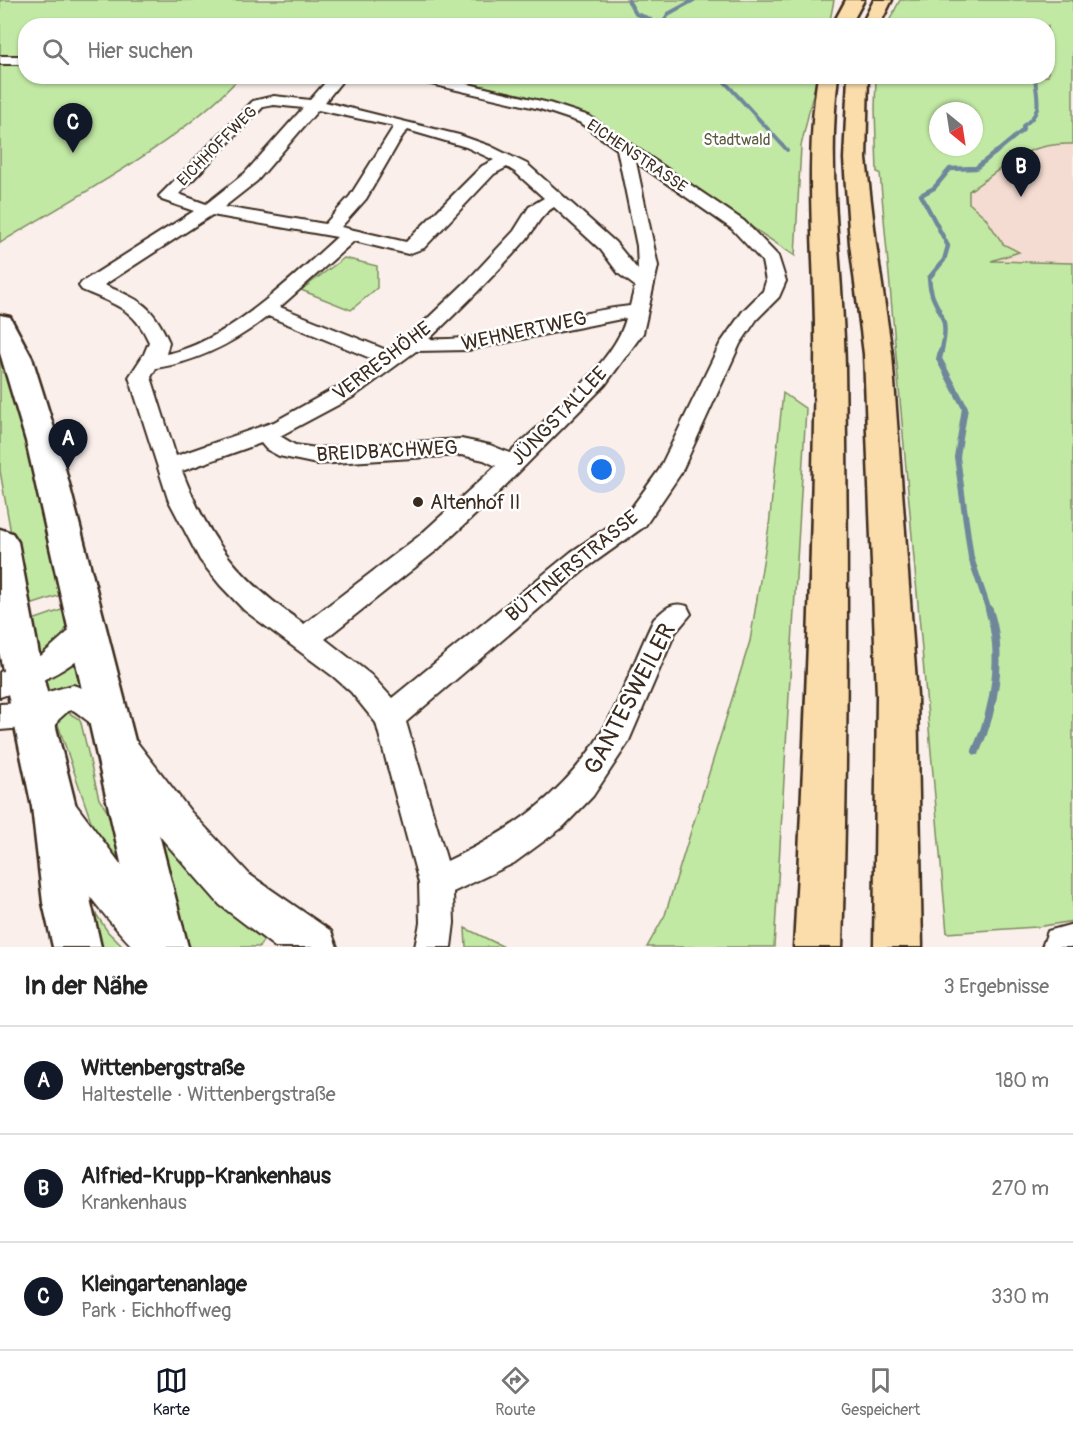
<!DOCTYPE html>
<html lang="de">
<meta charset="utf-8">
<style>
body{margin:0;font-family:Pangolin,sans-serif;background:#f2f2f2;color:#222}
.compass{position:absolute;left:929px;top:102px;width:54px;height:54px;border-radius:50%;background:#fff;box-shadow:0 2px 4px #0004;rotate:150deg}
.you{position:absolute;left:602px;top:470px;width:21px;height:21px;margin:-15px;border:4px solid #fff;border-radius:50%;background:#1a73e8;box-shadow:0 0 0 9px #1a73e833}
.badge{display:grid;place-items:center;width:39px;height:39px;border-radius:50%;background:#111827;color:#fff;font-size:20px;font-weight:700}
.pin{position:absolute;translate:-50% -50px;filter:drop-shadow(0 2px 3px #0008)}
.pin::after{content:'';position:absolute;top:32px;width:21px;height:18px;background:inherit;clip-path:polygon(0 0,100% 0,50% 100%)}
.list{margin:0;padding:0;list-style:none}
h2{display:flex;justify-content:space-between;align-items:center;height:78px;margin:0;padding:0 24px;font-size:26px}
h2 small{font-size:20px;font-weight:400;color:#767676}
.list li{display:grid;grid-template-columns:39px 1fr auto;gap:18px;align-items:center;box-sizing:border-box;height:108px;padding:0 24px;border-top:2px solid #e0e0e0}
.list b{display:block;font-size:22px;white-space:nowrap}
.list p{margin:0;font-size:20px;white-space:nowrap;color:#767676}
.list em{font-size:20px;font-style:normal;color:#767676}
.icon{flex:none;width:33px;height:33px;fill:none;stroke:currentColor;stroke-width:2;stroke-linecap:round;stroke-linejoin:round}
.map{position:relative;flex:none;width:1073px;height:947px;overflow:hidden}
.search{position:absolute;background:#fff;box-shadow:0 2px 4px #0004;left:18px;right:18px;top:18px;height:66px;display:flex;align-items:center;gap:15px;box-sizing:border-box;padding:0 21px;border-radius:24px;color:#767676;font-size:22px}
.sheet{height:402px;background:#fff}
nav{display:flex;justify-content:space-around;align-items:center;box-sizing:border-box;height:84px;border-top:2px solid #e0e0e0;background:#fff;font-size:16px;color:#767676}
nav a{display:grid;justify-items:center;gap:3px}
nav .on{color:#111827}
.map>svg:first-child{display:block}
.built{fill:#f4dcd2}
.green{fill:#c2e9a4;stroke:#7e8a61;stroke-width:1.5;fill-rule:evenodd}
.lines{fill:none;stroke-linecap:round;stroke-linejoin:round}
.stream-far3{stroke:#6f879b;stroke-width:4}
.stream-far2{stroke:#6f879b;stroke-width:4.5}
.stream-far1{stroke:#6f879b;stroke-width:6}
.stream{stroke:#6f879b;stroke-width:8}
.minor-casing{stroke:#3b2a1e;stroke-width:4}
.tertiary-casing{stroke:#3b2a1e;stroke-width:4}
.secondary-casing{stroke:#3b2a1e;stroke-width:5}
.motorway-casing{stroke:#3b2a1e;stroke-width:5}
.minor{fill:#fff;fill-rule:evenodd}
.tertiary{fill:#fff;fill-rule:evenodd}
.secondary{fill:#fff;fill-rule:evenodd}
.motorway{fill:#fbdcab;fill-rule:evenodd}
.poi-dot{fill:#3b2a1e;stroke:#fff;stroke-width:2}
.labels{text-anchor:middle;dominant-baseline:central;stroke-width:5;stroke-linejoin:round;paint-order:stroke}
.far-park-label{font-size:16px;fill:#5d5a40;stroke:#fff}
.far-street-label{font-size:16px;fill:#3b2a1e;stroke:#fff}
.street-label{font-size:20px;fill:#3b2a1e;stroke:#fff}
.poi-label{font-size:20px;fill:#3b2a1e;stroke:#fff;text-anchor:start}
.near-street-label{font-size:24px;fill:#3b2a1e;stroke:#fff}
</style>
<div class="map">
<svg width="1073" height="947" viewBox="0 0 1073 947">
<rect width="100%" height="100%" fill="#faefeb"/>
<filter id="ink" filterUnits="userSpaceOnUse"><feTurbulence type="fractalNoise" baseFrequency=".0167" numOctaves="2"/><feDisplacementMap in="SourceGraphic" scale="12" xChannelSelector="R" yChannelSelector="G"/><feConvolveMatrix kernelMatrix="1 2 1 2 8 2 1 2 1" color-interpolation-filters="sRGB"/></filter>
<g filter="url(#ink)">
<!-- built -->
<path class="built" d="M1054,143L1073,144V263L988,261L1018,252L1003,244L985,217L969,203V192L1023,152Z"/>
<!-- green -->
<path class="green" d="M0,0H834L829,26H26L25,58L0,59Z
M900,0H1073V144C1024,142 1007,166 969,191V203L985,217L1003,244L1019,252L991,261L1073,263V921L1037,927L947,933L880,173L877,172L875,109L876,77L1048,76V26L887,25ZM938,111H974V147H938Z
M25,62L26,76L240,77C179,144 78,195 0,243V63Z
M436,77H817L801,146L795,256L587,117L523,95Z
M344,258L377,266V288L351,310L301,290Z
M0,342L67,593L24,607L0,471Z
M783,393L806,409L774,947H647L665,915L750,641L769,526Z
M70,607C70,627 59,649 38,654L27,622Z
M80,659L86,688H62L47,691L45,682L47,680Z
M64,710L79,719L81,723L99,799L111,817L130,877L94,830L55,716Z
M166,842L267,935L259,947H191L183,939L160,843Z
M92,908L108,932L123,947H98Z
M465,928L504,947H466Z"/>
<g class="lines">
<!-- stream-far3 -->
<path class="stream-far3" d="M628,0L636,14L650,19
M665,20L668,14L694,0
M720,76L722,78
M725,82L787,150
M994,154L1023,130V126C1045,111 1036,99 1035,76"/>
<!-- stream-far2 -->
<path class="stream-far2" d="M941,353C953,309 931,313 929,278L944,260L948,246L921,195L934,188L950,169L976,168L996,152"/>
<!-- stream-far1 -->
<path class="stream-far1" d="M941,351L939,359L965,408L957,457L971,558L989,611"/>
<!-- stream -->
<path class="stream" d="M976,751C995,709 1004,654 989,610"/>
<defs>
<path id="minor" d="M0,56H26V64H0Z
M331,76H346L325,102L459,135L490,146L527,164L615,242L638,270L637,246L617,149L579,122L540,109L409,79L407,76H435L549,103L589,116L744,221L778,256L786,281L779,297L757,319L740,344L681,473L645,526L589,566L406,722L447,861C515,829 569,791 607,723C625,690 637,653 654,619C665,609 671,601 687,606L691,614L675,633L628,743L593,796L563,827L514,863L453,892L454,923L451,947H415L420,923L419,883L376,723L351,692L334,677L244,610L220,585L200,560L168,499L129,377L144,354L149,342C134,308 114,304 82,290L79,286L82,282L194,211L162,200L159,196L253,101L274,96L310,100ZM274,105L303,108L245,173L206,204L179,194L263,107ZM318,110L394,126L350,196L325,224L224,207L257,181ZM408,130L466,147L494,160L482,166L406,242L341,227L366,199L403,135ZM636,162L732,229L762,261L766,281L763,291L743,311L720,344L659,470L627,514L571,552L392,698L371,675L325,639L437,550L488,503L605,385L643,333L658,266ZM507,167L515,172L544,198L529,207L514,231L469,279L404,341L389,351L280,307L354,241L408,254L424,248L494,174ZM554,207L601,250L619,274L635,286L630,306C562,313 497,342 429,339C462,308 494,276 524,242C537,228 537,218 554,207ZM212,215L337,237C291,279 227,342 166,354L169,342C152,304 140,300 104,285ZM268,316L375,360L337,387L274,422L176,456L151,377L156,368C199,361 234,343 268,316ZM626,318C616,362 543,421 510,453L490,445L461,439L317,448L295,445L280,436L353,397L416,351L468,350ZM261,443L266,449L279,456L317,464L461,455L484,460L496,466L419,536L304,624C240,580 210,543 182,471Z
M88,620L98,623L102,631C84,666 35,685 0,697V672L42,655L78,623Z
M73,685C93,691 115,701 124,720L120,729C100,736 89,720 73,710L68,711L58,720L49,742L38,746L27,742L23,733L24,728L0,730V704L36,702L48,692Z"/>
<path id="tertiary" d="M122,736L136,741L191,812L250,875L331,931L337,947H275L220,905L163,840L108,765L103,753L108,741Z
M59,795L73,801L137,886L182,931L188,947H133C100,912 58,858 39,814L45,801Z
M1073,924V947H1042L1048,931Z"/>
<path id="secondary" d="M0,315L10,317L32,358L58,441L188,947H140L26,441L0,353Z
M0,529L12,533L18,542L43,676L76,807L91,903L101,947H53L43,903L32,807L0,656Z"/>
<path id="motorway" d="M846,0H864L850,26H832Z
M874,0H892L879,26H861Z
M818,76H838C826,174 843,269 845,366C848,560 848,753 842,947H794C805,754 812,560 815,366C817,269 803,173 818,76Z
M848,76H868L866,159L876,244L892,354L917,696L922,947H874L877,696L864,354L850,244L844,159Z"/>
</defs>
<!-- minor casing -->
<use href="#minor" class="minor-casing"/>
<!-- tertiary casing -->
<use href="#tertiary" class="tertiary-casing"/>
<!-- secondary casing -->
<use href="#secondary" class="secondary-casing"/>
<!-- motorway casing -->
<use href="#motorway" class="motorway-casing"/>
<!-- minor -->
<use href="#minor" class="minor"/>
<!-- tertiary -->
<use href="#tertiary" class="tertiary"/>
<!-- secondary -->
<use href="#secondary" class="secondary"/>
<!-- motorway -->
<use href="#motorway" class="motorway"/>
</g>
</g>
<!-- markers -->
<circle class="poi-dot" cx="418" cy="502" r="6"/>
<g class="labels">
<!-- far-park labels -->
<g class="far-park-label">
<text x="737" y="140">Stadtwald</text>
</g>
<!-- far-street labels -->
<g class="far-street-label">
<text transform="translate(217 146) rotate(-45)">EICHHOFFWEG</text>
<text transform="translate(637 156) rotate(34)">EICHENSTRASSE</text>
</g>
<!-- street labels -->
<g class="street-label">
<text transform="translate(524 331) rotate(-12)">WEHNERTWEG</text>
<text transform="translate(382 361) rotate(-37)">VERRESHÖHE</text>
<text transform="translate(559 416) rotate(-46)">JÜNGSTALLEE</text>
<text transform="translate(387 451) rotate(-3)">BREIDBACHWEG</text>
<text transform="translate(572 566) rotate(-39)">BÜTTNERSTRASSE</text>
</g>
<!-- poi labels -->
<g class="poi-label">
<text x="430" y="502">Altenhof II</text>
</g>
<!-- near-street labels -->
<g class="near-street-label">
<text transform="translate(630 699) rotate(-62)">GANTESWEILER</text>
</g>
</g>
</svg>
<svg class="compass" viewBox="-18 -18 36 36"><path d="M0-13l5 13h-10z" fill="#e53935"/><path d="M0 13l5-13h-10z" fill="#767676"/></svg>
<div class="you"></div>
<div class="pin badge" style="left:68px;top:469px">A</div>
<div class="pin badge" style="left:1021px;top:197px">B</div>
<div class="pin badge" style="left:73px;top:153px">C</div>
<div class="search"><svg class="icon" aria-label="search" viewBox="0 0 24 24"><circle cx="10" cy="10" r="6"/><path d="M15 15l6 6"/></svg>Hier suchen</div>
</div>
<section class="sheet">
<h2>In der Nähe<small>3 Ergebnisse</small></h2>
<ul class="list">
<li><span class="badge">A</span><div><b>Wittenbergstraße</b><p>Haltestelle · Wittenbergstraße</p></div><em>180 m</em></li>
<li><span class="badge">B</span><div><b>Alfried-Krupp-Krankenhaus</b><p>Krankenhaus</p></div><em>270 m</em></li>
<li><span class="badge">C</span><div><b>Kleingartenanlage</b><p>Park · Eichhoffweg</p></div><em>330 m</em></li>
</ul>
</section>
<nav>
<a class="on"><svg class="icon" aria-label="map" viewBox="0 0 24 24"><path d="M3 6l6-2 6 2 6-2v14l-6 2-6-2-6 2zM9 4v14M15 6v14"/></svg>Karte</a>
<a><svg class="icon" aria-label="directions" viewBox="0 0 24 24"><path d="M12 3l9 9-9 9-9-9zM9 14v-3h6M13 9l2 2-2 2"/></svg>Route</a>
<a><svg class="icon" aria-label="saved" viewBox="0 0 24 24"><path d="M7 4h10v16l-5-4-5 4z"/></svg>Gespeichert</a>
</nav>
